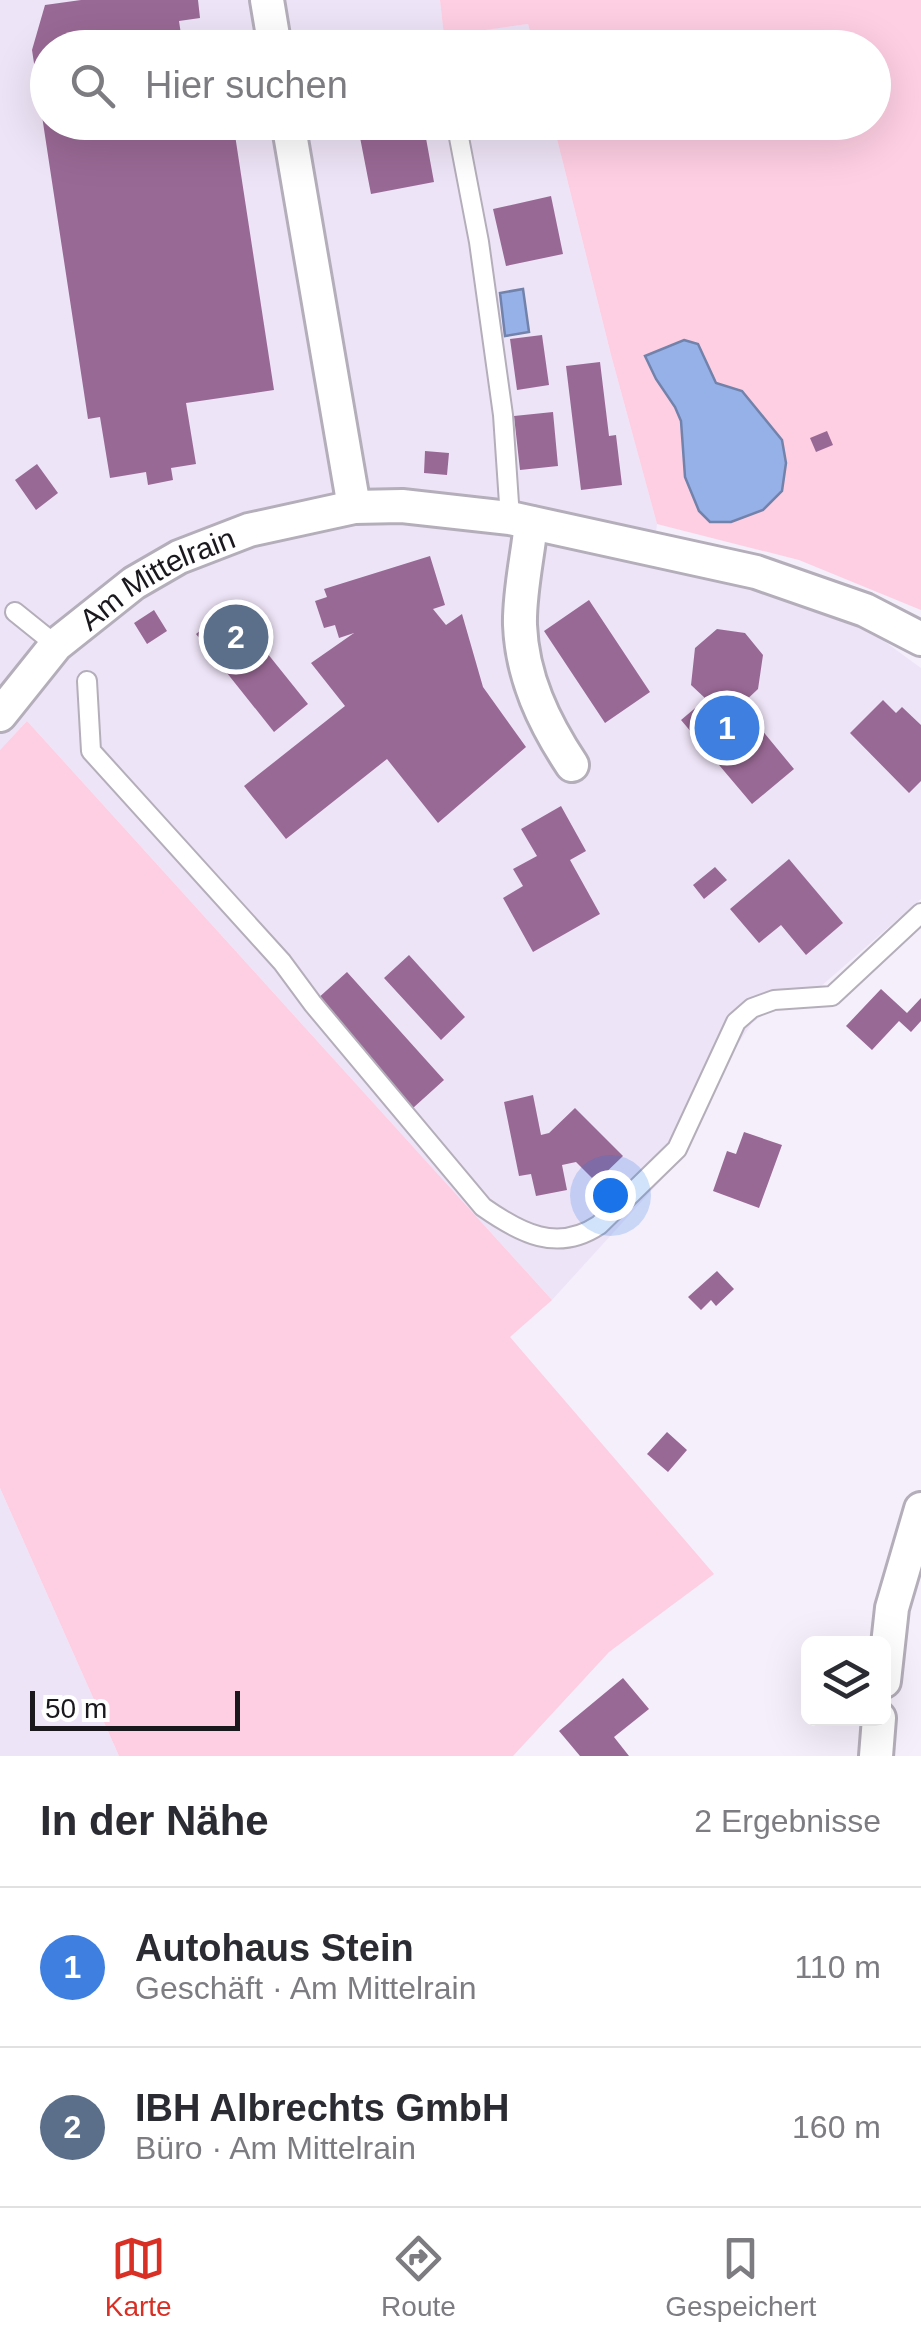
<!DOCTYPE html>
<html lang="de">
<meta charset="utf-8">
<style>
body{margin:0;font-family:Helvetica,sans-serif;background:#f2f2f3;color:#2b2b33}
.controls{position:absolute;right:30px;bottom:30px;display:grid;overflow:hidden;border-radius:15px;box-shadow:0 10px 40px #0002}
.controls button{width:90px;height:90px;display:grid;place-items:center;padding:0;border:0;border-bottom:2px solid #e1e1e2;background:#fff;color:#2b2b33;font:50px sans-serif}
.scale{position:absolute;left:30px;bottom:25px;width:210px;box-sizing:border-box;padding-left:10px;border:5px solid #1a181d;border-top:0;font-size:28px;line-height:35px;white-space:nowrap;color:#1a181d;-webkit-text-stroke:8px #fff;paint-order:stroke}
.you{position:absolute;left:610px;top:1195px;width:35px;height:35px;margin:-25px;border:8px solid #fff;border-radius:50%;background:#1a73e8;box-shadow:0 0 0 15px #1a73e833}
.badge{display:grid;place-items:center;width:65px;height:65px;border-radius:50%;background:#d93025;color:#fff;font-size:32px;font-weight:700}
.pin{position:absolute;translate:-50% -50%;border:5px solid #fff;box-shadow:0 2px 10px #0006}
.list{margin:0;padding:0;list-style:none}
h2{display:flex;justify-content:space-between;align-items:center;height:130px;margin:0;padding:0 40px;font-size:42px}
h2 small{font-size:32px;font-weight:400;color:#7c7c81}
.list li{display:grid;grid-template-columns:65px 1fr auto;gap:30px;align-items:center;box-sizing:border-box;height:160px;padding:0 40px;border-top:2px solid #e1e1e2}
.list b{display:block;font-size:38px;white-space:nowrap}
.list p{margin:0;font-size:32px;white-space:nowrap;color:#7c7c81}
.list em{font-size:32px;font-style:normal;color:#7c7c81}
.icon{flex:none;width:55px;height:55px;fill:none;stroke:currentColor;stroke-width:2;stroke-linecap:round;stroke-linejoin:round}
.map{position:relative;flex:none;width:921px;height:1756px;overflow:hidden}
.search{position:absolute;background:#fff;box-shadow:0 10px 40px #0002;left:30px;right:30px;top:30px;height:110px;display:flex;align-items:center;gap:25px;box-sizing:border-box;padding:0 35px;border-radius:55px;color:#7c7c81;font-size:38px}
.sheet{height:450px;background:#fff}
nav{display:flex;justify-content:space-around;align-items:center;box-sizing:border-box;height:140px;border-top:2px solid #e1e1e2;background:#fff;font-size:28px;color:#7c7c81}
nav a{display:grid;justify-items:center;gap:5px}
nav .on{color:#d93025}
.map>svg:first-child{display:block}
.built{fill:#eee4f7}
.green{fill:#fecee2;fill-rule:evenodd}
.water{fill:#96b0e8;stroke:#7182ab;stroke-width:2.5}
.building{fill:#996995}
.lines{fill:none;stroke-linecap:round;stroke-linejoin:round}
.lane-casing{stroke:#b4aeba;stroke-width:22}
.street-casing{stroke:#b4aeba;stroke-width:38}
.lane{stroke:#fff;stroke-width:18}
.street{stroke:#fff;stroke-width:32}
.labels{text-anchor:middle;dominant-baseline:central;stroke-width:9;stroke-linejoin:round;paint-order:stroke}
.street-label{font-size:30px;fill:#1a181d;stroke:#fff}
</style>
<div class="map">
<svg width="921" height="1756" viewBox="0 0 921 1756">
<rect width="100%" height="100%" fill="#f5effb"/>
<!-- built -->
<path class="built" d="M0,0H440L444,35L528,24L534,47L48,48V122L553,123L611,355L657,524L652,564L764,590L809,606L847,621L884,641L921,668V899L812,994L783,1001L752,1023L736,1047L683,1156L552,1300L27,721L0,750Z
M0,1488L119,1756H0Z"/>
<!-- green -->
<path class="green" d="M440,0H921V610L799,560L657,524L611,355L553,123L874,122V48L534,47L528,24L444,36ZM684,340L707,367L716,383L742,391L782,439L685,477L681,421L675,407L656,379L646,356Z
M27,721L552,1300L510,1337L714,1574L609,1652L513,1756H119L0,1488V750Z"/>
<!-- water -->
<path class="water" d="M523,289L529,332L505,336L500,293Z
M684,340L698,344L716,383L742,391L782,440L786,463L782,491L763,510L731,522H710L699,511L685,477L681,421L675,407L656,379L645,356Z"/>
<!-- building -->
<path class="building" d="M81,0H198L200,18L179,21L183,48H48V122H233L274,390L186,403L196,464L171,468L173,480L148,485L146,472L110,478L100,417L88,419L32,50L45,5Z
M408,31L410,48H382L381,34Z
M357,122H423L434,182L371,194Z
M467,122H516V124L470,135Z
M551,196L563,254L506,266L493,209Z
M542,335L549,385L517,390L510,339Z
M600,362L609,436L616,435L622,485L581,490L566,366Z
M553,412L558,466L520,470L514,416Z
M827,431L833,445L816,452L810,438Z
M425,451L449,453L447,475L424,473Z
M37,464L58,493L36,510L15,480Z
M430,556L445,605L433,609L446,625L462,614L483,687L526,747L438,823L387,759L286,839L244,786L345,706L311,663L354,633L339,638L335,625L324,628L315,601L327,597L324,589Z
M589,600L650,692L605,723L544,631Z
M230,607L308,704L274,732L196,634Z
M154,610L167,631L147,644L134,623Z
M717,629L745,633L763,655L758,689L741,705L794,769L752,804L681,720L706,699L691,685L695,648Z
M883,700L896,713L902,707L921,725V781L909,793L850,733Z
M561,806L586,851L570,860L600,914L533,952L503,898L523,886L513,869L537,856L521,829Z
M789,859L843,923L806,955L781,925L759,943L730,909Z
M715,867L727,880L704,899L693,885Z
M409,955L465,1017L441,1040L384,978Z
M347,972L444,1080L413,1108L316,1000Z
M881,989L907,1013L921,998V1021L911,1032L899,1021L872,1050L846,1026Z
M533,1095L541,1135L549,1133L575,1108L623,1156L596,1182L576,1162L562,1165L567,1190L536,1196L531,1174L519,1176L504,1102Z
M744,1132L782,1145L759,1208L713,1191L727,1151L736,1154Z
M717,1271L734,1289L716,1306L711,1300L701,1310L688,1297Z
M667,1432L687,1450L668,1472L647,1454Z
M623,1678L649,1709L614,1737L629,1756H580L559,1731Z"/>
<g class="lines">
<defs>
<path id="lane" d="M456,122L479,242L503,415L510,518
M15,612L56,645
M87,681L91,751L282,962L313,1004L483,1207C520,1233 557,1253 599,1225L677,1149L736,1022L752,1008L774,1000L832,996L921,913"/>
<g id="street">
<path d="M267,0L275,48"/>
<path d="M288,122L354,507"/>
<path d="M531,523C528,555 519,593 520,625C522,677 544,723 572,765"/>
<path id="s1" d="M0,715L56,645L134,583L179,557L249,530L354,507L402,506L510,518L756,572L865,610L921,639"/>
<path d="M884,1681L892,1608L921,1509"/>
<path d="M876,1756L879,1718"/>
</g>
</defs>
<!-- lane casing -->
<use href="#lane" class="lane-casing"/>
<!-- street casing -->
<use href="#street" class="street-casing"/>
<!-- lane -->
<use href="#lane" class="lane"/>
<!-- street -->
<use href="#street" class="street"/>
</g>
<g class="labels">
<!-- street labels -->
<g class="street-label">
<text stroke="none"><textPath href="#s1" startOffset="212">Am Mittelrain</textPath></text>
</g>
</g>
</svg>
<div class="controls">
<button><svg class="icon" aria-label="layers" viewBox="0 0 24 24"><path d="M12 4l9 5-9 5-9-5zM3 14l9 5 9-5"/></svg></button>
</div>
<div class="scale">50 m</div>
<div class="you"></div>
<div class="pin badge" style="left:727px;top:728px;background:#3f7fe0">1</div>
<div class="pin badge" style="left:236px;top:637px;background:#5c6f8a">2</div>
<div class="search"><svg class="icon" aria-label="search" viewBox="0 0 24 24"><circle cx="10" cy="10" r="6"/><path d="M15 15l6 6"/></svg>Hier suchen</div>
</div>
<section class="sheet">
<h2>In der Nähe<small>2 Ergebnisse</small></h2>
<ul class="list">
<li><span class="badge" style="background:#3f7fe0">1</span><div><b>Autohaus Stein</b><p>Geschäft · Am Mittelrain</p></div><em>110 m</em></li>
<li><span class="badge" style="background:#5c6f8a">2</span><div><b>IBH Albrechts GmbH</b><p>Büro · Am Mittelrain</p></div><em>160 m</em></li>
</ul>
</section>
<nav>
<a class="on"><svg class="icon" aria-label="map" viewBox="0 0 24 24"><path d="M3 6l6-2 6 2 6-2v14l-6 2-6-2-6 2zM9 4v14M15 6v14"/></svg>Karte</a>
<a><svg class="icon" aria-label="directions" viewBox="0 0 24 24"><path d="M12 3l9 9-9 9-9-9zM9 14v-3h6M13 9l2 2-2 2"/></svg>Route</a>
<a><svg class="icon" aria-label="saved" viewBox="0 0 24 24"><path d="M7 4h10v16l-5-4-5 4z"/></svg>Gespeichert</a>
</nav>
